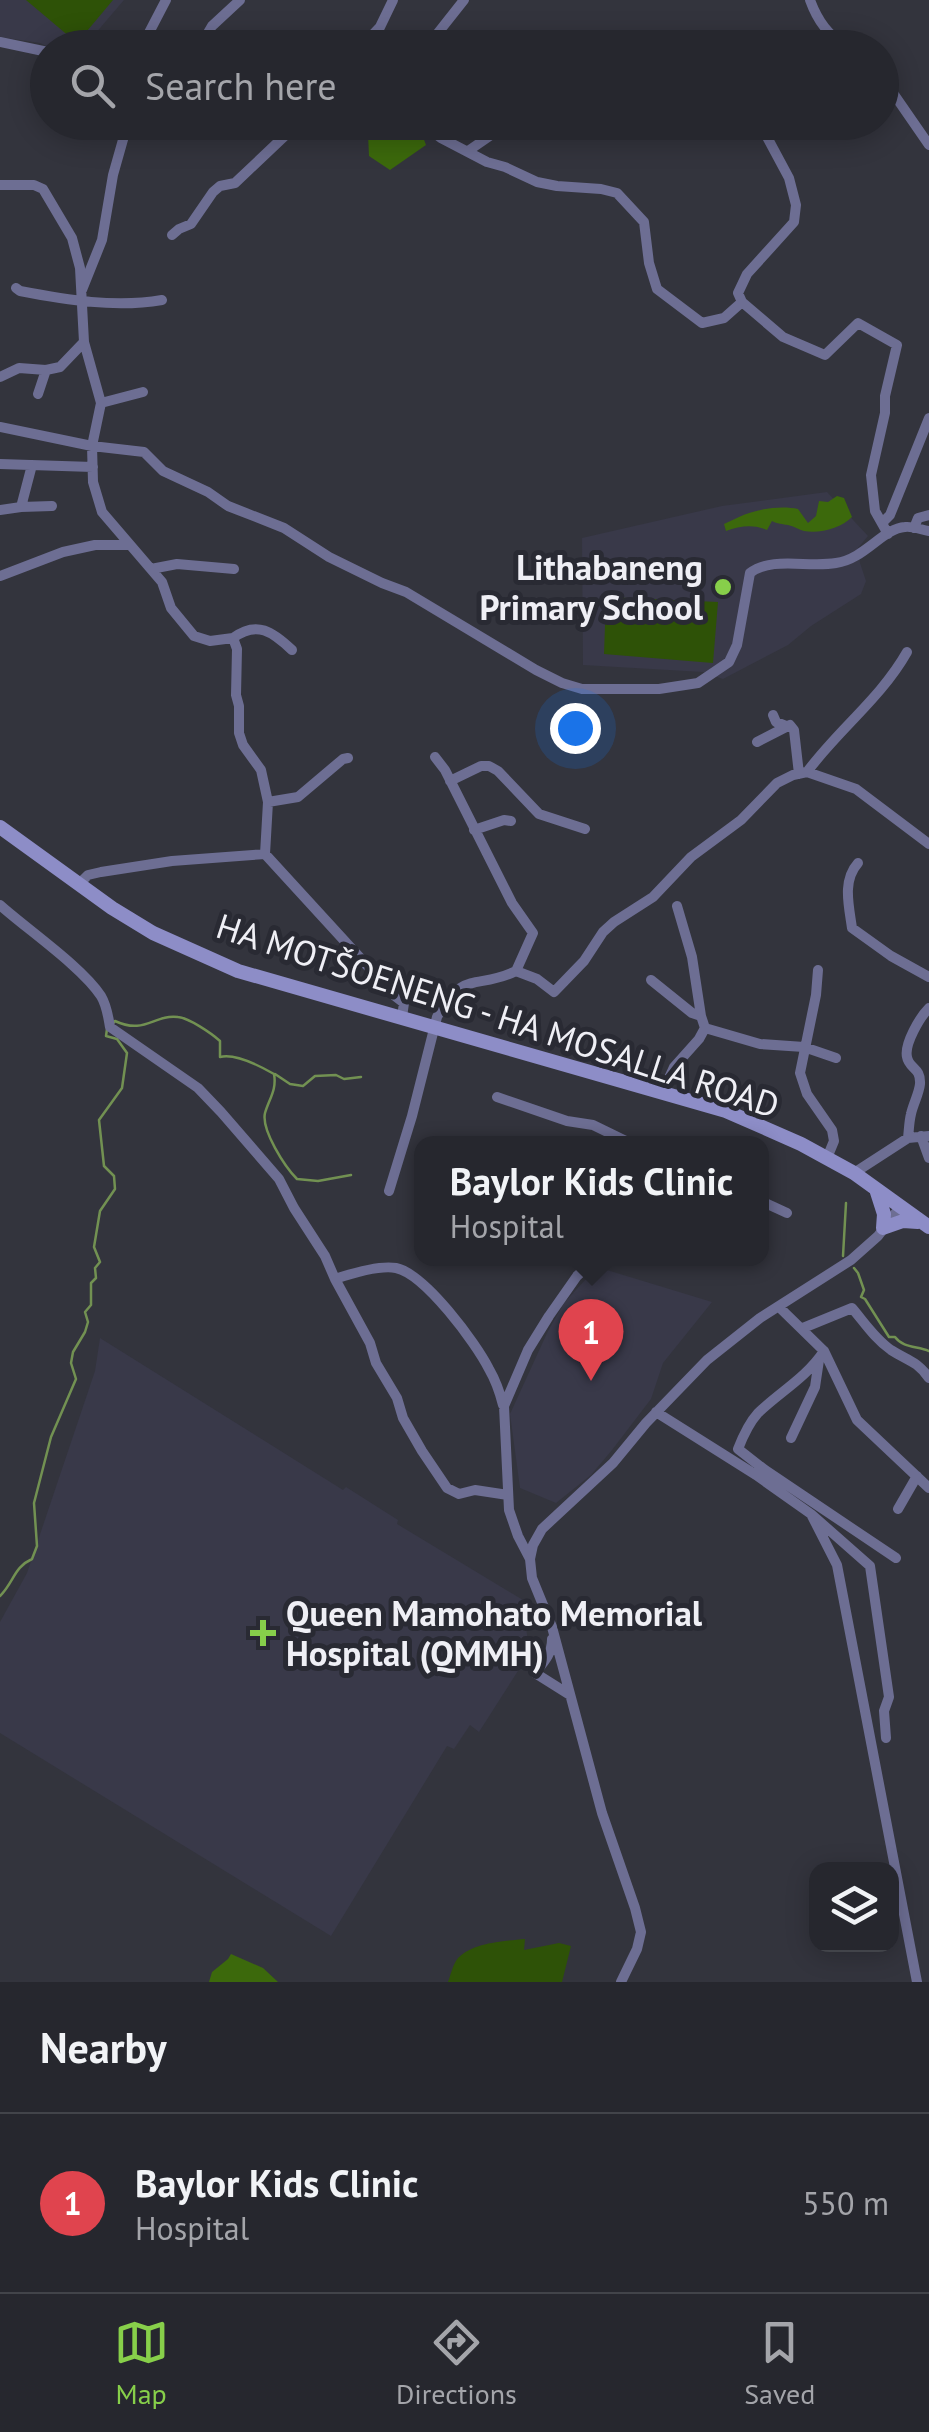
<!DOCTYPE html>
<meta charset="utf-8">
<style>
body{margin:0;font-family:"PT Sans",sans-serif;background:#32333a;color:#f1f3f6}
.controls{position:absolute;right:30px;bottom:30px;display:grid;overflow:hidden;border-radius:20px;box-shadow:0 5px 25px #0003}
.controls button{width:90px;height:90px;display:grid;place-items:center;padding:0;border:0;border-bottom:2px solid #42444a;background:#26272e;color:#f1f3f6;font:50px sans-serif}
.you{position:absolute;left:575px;top:728px;width:35px;height:35px;margin:-25px;border:8px solid #fff;border-radius:50%;background:#1a73e8;box-shadow:0 0 0 15px #1a73e833}
.badge{display:grid;place-items:center;width:65px;height:65px;border-radius:50%;background:#87cf4a;color:#fff;font-size:32px;font-weight:700}
.pin{position:absolute;translate:-50% -82px;filter:drop-shadow(0 2px 5px #0008)}
.pin::after{content:'';position:absolute;top:52px;width:35px;height:30px;background:inherit;clip-path:polygon(0 0,100% 0,50% 100%)}
.popup{position:absolute;left:414px;top:1136px;width:355px;height:130px;box-sizing:border-box;display:grid;place-content:center;border-radius:20px;background:#26272e;filter:drop-shadow(0 2px 8px #0005);font-size:32px;white-space:nowrap;color:#a4a5aa}
.popup b{font-size:38px;color:#f1f3f6}
.popup::after{content:'';position:absolute;left:50%;top:100%;margin-left:-20px;border:20px solid transparent;border-top-color:#26272e}
.list{margin:0;padding:0;list-style:none}
h2{display:flex;justify-content:space-between;align-items:center;height:130px;margin:0;padding:0 40px;font-size:42px}
h2 small{font-size:32px;font-weight:400;color:#a4a5aa}
.list li{display:grid;grid-template-columns:65px 1fr auto;gap:30px;align-items:center;box-sizing:border-box;height:180px;padding:0 40px;border-top:2px solid #42444a}
.list b{display:block;font-size:38px;white-space:nowrap}
.list p{margin:0;font-size:32px;white-space:nowrap;color:#a4a5aa}
.list em{font-size:32px;font-style:normal;color:#a4a5aa}
.icon{flex:none;width:55px;height:55px;fill:none;stroke:currentColor;stroke-width:2;stroke-linecap:round;stroke-linejoin:round}
.map{position:relative;flex:none;width:929px;height:1982px;overflow:hidden}
.search{position:absolute;background:#26272e;box-shadow:0 5px 25px #0003;left:30px;right:30px;top:30px;height:110px;display:flex;align-items:center;gap:25px;box-sizing:border-box;padding:0 35px;border-radius:55px;color:#a4a5aa;font-size:38px}
.sheet{height:310px;background:#26272e}
nav{display:flex;justify-content:space-around;align-items:center;box-sizing:border-box;height:140px;border-top:2px solid #42444a;background:#26272e;font-size:28px;color:#a4a5aa}
nav a{display:grid;justify-items:center;gap:5px}
nav .on{color:#87cf4a}
.map>svg:first-child{display:block}
.built{fill:#393949}
.green{fill:#2e5207}
.forest{fill:#3c690c}
.lines{fill:none;stroke-linecap:round;stroke-linejoin:round}
.stream{stroke:#729152;stroke-width:2.5}
.minor{stroke:#6d6e93;stroke-width:10}
.secondary{stroke:#8d8dc7;stroke-width:14}
.poi-dot{fill:#87cf4a;stroke:#292a33;stroke-width:4}
.labels{text-anchor:middle;dominant-baseline:central;stroke-width:10;stroke-linejoin:round;paint-order:stroke}
.poi-label{font-size:35px;font-weight:bold;fill:#efeff5;stroke:#292a33;text-anchor:end}
.street-label{font-size:35px;fill:#efeff5;stroke:#292a33}
</style>
<div class="map">
<svg width="929" height="1982" viewBox="0 0 929 1982">
<rect width="100%" height="100%" fill="#33343d"/>
<!-- built -->
<path class="built" d="M0,0H124L83,48L48,47L40,43L0,37Z
M827,492L868,536L858,548L860,563L866,581L861,594L811,626L788,645L723,679L703,672L583,665L582,538L722,506Z
M597,1267L712,1302L663,1363L651,1399L612,1450L591,1475L556,1503L520,1488L510,1414L548,1331L564,1303Z
M100,1338L343,1490L346,1487L398,1520L397,1524L523,1600L528,1644L532,1649L479,1732L470,1725L454,1749L447,1746L331,1936L0,1733V1622L27,1573L95,1371Z"/>
<!-- green -->
<path class="green" d="M26,0H113L77,43Z
M606,597L718,602L713,663L604,654Z
M525,1939L524,1950L559,1943L571,1946L562,1982H448C451,1974 453,1964 458,1958C473,1942 505,1941 525,1939Z"/>
<!-- forest -->
<path class="forest" d="M387,125L409,129L423,137L426,145L390,170L369,156L368,134Z
M837,496L844,498L852,517C841,528 820,534 804,531C799,530 794,526 788,525C783,524 777,524 772,521L767,530C753,524 740,526 726,531L724,524C729,522 734,519 739,517C756,509 781,505 798,509L808,523L816,516L819,501L828,502Z
M231,1954L263,1968L278,1982H209L212,1972L228,1959Z"/>
<g class="lines">
<!-- stream -->
<path class="stream" d="M113,1023L115,1021C145,1035 154,1014 178,1017C189,1018 211,1033 220,1041V1057C235,1053 260,1066 274,1074C277,1090 269,1099 265,1113C261,1130 285,1167 297,1179L318,1181L351,1175
M275,1074L290,1084L303,1086L315,1076L336,1075L344,1079L361,1077
M843,1256L846,1203
M854,1268L858,1273L864,1290L861,1297L865,1299L889,1337H895C903,1348 917,1346 929,1351
M0,1596C14,1582 14,1567 32,1559L37,1546L34,1503L51,1437L76,1379L71,1363L73,1352L85,1332L88,1322L85,1312L91,1305V1283L96,1278L95,1268L100,1262L94,1247L100,1211L115,1189L114,1176L104,1166L99,1120L122,1088L127,1053L117,1039L106,1036L107,1029"/>
<!-- minor -->
<path class="minor" d="M810,0C818,22 828,34 847,48
M0,42L48,52
M141,48L166,0
M199,48L212,26L240,0
M360,48L380,27L393,0
M426,48L464,0
M616,48L652,41L697,48
M882,77L929,145
M335,122L342,127L360,125L363,122
M420,122L441,138L487,162L505,167L537,182L557,186L601,189L617,193L644,222L649,263L657,289L702,323L724,318L742,302
M759,122L789,178L796,205L794,222L747,274L738,293L742,302L783,337L825,355L858,323L897,345L885,396V413L871,475L875,511L888,534
M468,151L510,122
M0,185H34L43,189L72,238L80,268L84,342L101,403L92,446L93,482L102,512L162,582L171,608L194,636L210,641L233,638L237,649L236,695L239,706V733L243,745L261,770L268,802L265,854L395,996L404,1003L402,1017
M172,235L179,229L191,224L213,192L220,186L235,183L292,129L302,122
M16,288L20,291C67,300 115,308 162,300
M82,290L102,240L113,175L128,122
M46,370L60,367L84,342
M0,377L19,368L46,370L38,394
M101,403L143,392
M0,427L92,446L144,452L163,471L208,492L228,506L284,528L329,557L382,583L406,592L536,670L562,683L582,689H659L698,683L729,662L737,645L750,573C772,556 808,568 836,563C865,559 883,528 905,527C913,526 922,530 929,531
M0,464L93,467
M21,507L52,506
M0,510L21,507L32,465
M882,523L890,515L929,418
M914,528L918,518L929,515
M151,569L177,564L234,569
M0,576L63,552L95,545H129
M233,638C257,620 273,632 292,650
M773,715L776,722L786,726
M757,742L790,725L794,730L799,774
M435,757L445,770L512,903L533,933L516,971L537,979L554,992L584,961L603,932L614,922L653,897L691,857L741,820L777,783L793,775L807,772L856,789L929,844
M807,772C838,730 881,698 907,652
M450,781L481,766H489L498,771L539,814L585,829
M268,802L298,797L343,759L348,758
M474,830L504,820L511,821
M858,863C842,881 849,906 852,928L891,956L929,977
M79,884L88,875L101,872L172,861L265,854
M0,905C28,930 82,967 101,996C107,1006 108,1016 110,1027L198,1088L221,1112L279,1179L294,1208L325,1256L335,1279L370,1343L376,1363L397,1398L403,1418L422,1451L447,1488L459,1494L475,1490L508,1495
M818,970L816,995L800,1073L807,1094L832,1130L834,1141L827,1158
M651,980L692,1013L701,1016
M705,1028L760,1044L804,1047L836,1058
M663,1091L674,1067L699,1039L705,1028L701,1016L692,957L677,906
M497,1097L567,1121L593,1125L632,1144
M921,1136L929,1158
M908,1138C909,1130 909,1122 911,1114C913,1104 919,1094 920,1084C921,1067 909,1069 907,1057C904,1044 920,1017 929,1008
M854,1173L908,1138L929,1136
M389,1191L412,1116L437,1017C462,969 478,990 516,971
M761,1201L787,1213
M335,1279C350,1274 380,1265 396,1268C425,1274 476,1343 489,1369C496,1381 500,1393 503,1405
M779,1307L824,1351L857,1420L929,1488
M803,1328L852,1308C864,1322 875,1339 891,1350C908,1361 916,1360 929,1378
M824,1351C806,1378 781,1391 758,1413C749,1423 743,1436 738,1449L765,1470L896,1558
M656,1412L756,1475L811,1514L870,1566L889,1697L884,1711L886,1738
M791,1438L815,1387L819,1360
M898,1509L917,1476
M811,1514L837,1565L917,1982
M530,1559L518,1536L509,1510L504,1406L528,1350L549,1316L577,1276L596,1258
M535,1673C544,1662 552,1654 552,1639
M535,1673L570,1695
M621,1982L637,1949L641,1932L635,1908L602,1813L552,1627L532,1578L530,1559L533,1545L542,1529L613,1463L646,1423L707,1360L760,1318L851,1260L878,1236L900,1207"/>
<!-- secondary -->
<path class="secondary" d="M0,827L112,908L153,933L238,971L726,1111L801,1144L854,1173L929,1227
M876,1189L884,1214L883,1228L903,1221L918,1222"/>
</g>
<!-- markers -->
<g class="poi-dot">
<circle cx="723" cy="587" r="10"/>
<path d="M258 1618h10v10h10v10h-10v10h-10v-10h-10v-10h10z"/>
</g>
<g class="labels">
<!-- poi labels -->
<g class="poi-label">
<text x="703" y="567">Lithabaneng<tspan x="703" dy="40">Primary School</tspan></text>
<text x="286" y="1613" text-anchor="start">Queen Mamohato Memorial<tspan x="286" dy="40">Hospital (QMMH)</tspan></text>
</g>
<!-- street labels -->
<g class="street-label">
<text transform="translate(498 1015) rotate(18)">HA MOTŠOENENG - HA MOSALLA ROAD</text>
</g>
</g>
</svg>
<div class="controls">
<button><svg class="icon" aria-label="layers" viewBox="0 0 24 24"><path d="M12 4l9 5-9 5-9-5zM3 14l9 5 9-5"/></svg></button>
</div>
<div class="you"></div>
<div class="pin badge" style="left:591px;top:1381px;background:#e0444e">1</div>
<div class="popup"><b>Baylor Kids Clinic</b>Hospital</div>
<div class="search"><svg class="icon" aria-label="search" viewBox="0 0 24 24"><circle cx="10" cy="10" r="6"/><path d="M15 15l6 6"/></svg>Search here</div>
</div>
<section class="sheet">
<h2>Nearby<small></small></h2>
<ul class="list">
<li><span class="badge" style="background:#e0444e">1</span><div><b>Baylor Kids Clinic</b><p>Hospital</p></div><em>550 m</em></li>
</ul>
</section>
<nav>
<a class="on"><svg class="icon" aria-label="map" viewBox="0 0 24 24"><path d="M3 6l6-2 6 2 6-2v14l-6 2-6-2-6 2zM9 4v14M15 6v14"/></svg>Map</a>
<a><svg class="icon" aria-label="directions" viewBox="0 0 24 24"><path d="M12 3l9 9-9 9-9-9zM9 14v-3h6M13 9l2 2-2 2"/></svg>Directions</a>
<a><svg class="icon" aria-label="saved" viewBox="0 0 24 24"><path d="M7 4h10v16l-5-4-5 4z"/></svg>Saved</a>
</nav>
